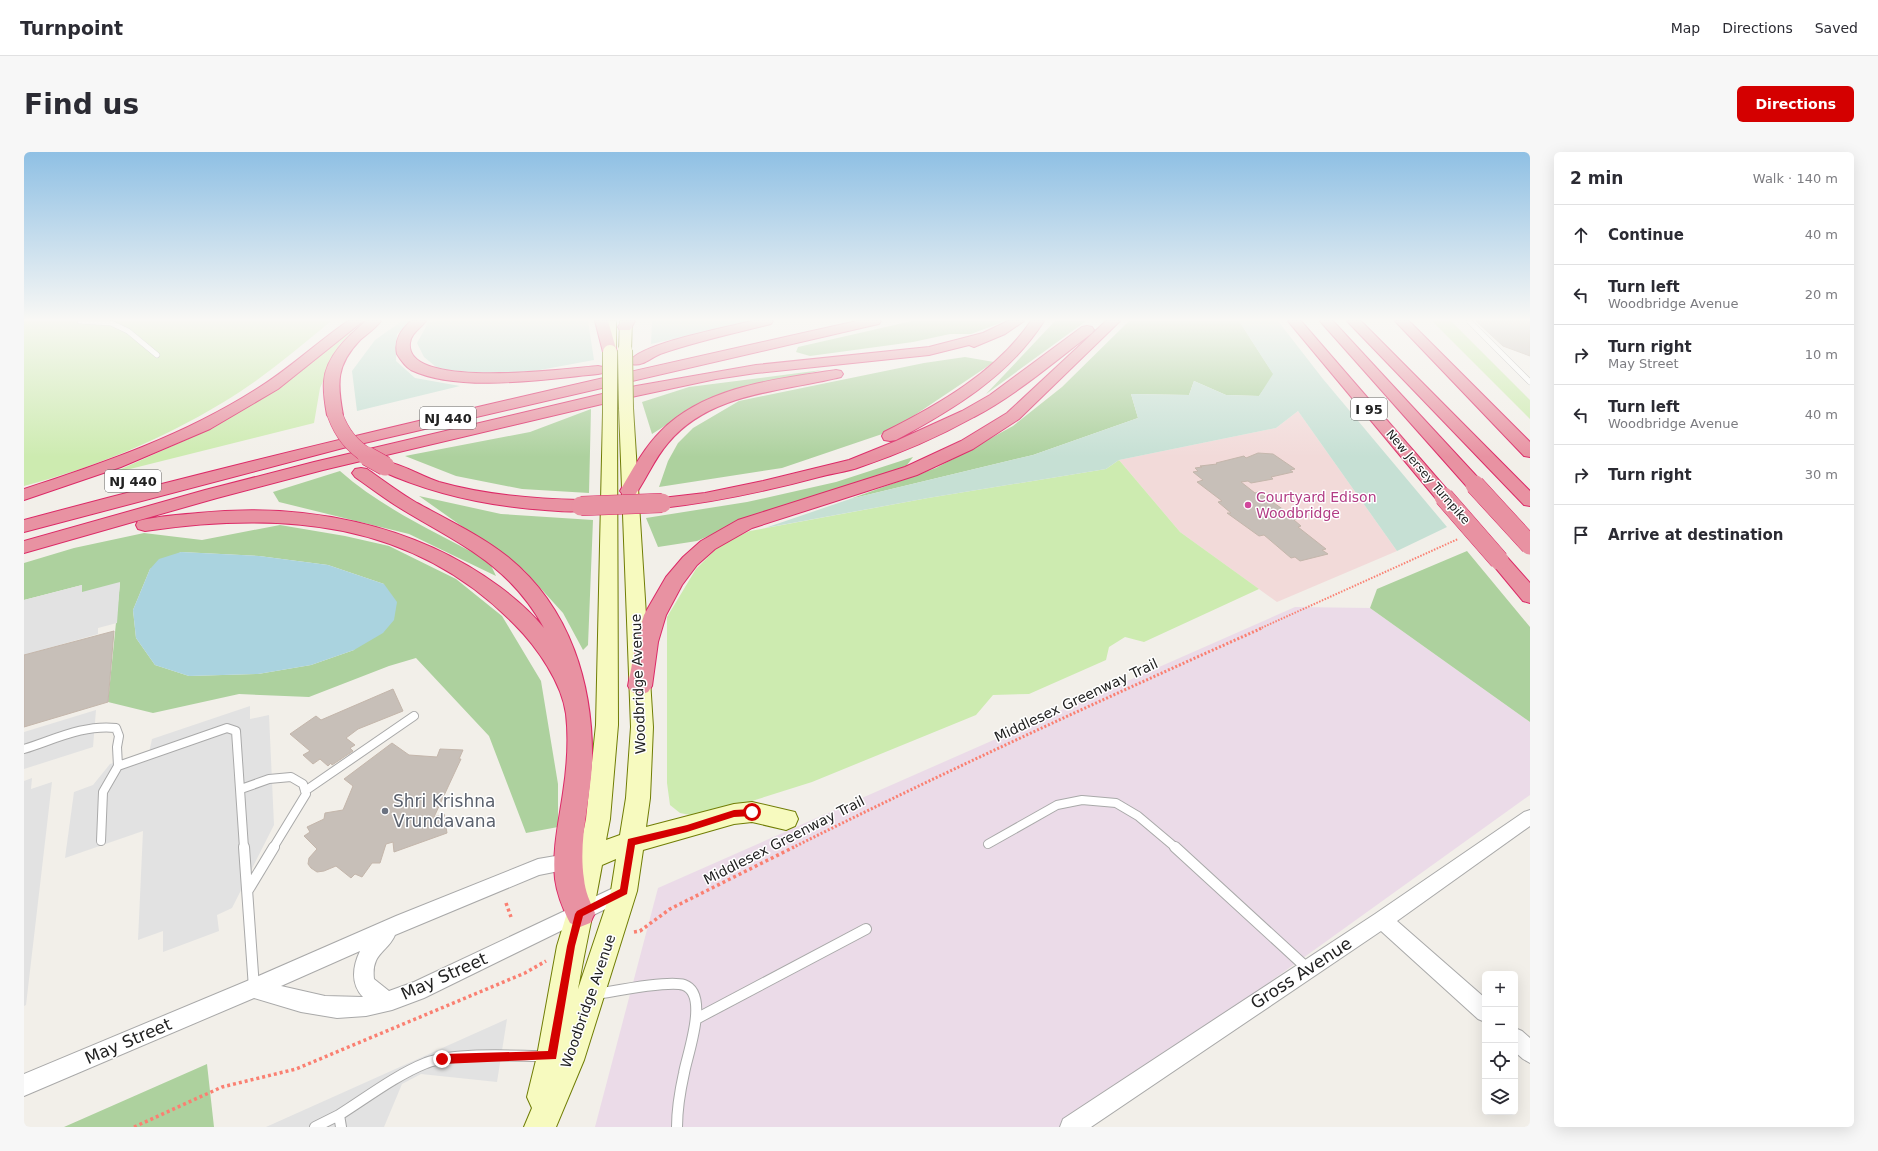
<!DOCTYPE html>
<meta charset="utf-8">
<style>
body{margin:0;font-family:"DejaVu Sans",sans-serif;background:#f7f7f7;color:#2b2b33}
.controls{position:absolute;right:12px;bottom:12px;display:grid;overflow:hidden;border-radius:6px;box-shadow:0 4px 16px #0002}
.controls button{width:36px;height:36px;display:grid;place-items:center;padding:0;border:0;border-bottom:1px solid #e1e1e2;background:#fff;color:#2b2b33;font:20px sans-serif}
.stop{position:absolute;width:12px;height:12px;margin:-9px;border:3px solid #d40000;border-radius:50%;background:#fff}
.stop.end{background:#d40000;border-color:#fff;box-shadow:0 1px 4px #0008}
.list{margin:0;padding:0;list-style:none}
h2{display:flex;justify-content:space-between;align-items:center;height:52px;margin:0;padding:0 16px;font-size:17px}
h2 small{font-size:13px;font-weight:400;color:#7c7c81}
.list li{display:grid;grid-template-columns:26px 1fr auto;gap:12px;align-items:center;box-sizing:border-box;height:60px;padding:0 16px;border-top:1px solid #e1e1e2}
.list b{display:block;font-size:15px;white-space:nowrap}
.list p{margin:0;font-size:13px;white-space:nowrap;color:#7c7c81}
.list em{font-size:13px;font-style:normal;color:#7c7c81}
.icon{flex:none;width:22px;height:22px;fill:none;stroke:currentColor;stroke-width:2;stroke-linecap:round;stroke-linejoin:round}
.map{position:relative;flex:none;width:1506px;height:975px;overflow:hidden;border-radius:6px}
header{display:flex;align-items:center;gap:24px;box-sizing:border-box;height:56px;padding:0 20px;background:#fff;border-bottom:1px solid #e1e1e2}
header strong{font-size:19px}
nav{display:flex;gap:22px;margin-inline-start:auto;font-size:14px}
.intro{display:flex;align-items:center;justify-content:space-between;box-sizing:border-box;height:96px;padding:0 24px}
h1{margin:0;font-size:28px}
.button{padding:10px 18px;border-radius:6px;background:#d40000;color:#fff;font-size:14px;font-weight:700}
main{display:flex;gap:24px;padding:0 24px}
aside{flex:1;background:#fff;border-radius:6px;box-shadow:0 4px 16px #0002}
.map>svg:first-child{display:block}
.commercial{fill:#f2dad9}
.industrial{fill:#ebdbe8}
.grass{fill:#cdebb0}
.forest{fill:#add19e;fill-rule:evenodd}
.wetland{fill:#c6e0d4}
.parking{fill:#e2e2e2}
.water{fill:#aad3df}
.building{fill:#c7bfb8;stroke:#c4b6ab}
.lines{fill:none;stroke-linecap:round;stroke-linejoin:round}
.lane-far2-casing{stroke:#a9a9a9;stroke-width:6}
.lane-far1-casing{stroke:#a9a9a9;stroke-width:10}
.lane-casing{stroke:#a9a9a9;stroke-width:12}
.street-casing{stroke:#a9a9a9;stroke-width:2}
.secondary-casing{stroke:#707d05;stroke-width:2}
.highway-casing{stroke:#dc2a67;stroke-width:2}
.path-far2{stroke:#fa8072;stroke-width:2;stroke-dasharray:1.5 1.5;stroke-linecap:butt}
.path-far1{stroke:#fa8072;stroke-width:3;stroke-dasharray:2 2;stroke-linecap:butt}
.path{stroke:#fa8072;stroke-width:3.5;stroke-dasharray:3 3;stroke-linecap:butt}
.lane-far2{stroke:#fff;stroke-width:5}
.lane-far1{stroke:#fff;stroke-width:8}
.lane{stroke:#fff;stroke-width:10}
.street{fill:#fff;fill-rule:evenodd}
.secondary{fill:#f7fabf;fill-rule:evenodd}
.highway{fill:#e892a2;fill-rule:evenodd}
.secondary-bridge-casing{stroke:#707d05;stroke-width:16;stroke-linecap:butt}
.highway-bridge-far1-casing{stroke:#dc2a67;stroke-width:16;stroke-linecap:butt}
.highway-bridge-casing{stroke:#dc2a67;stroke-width:20;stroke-linecap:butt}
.secondary-bridge{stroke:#f7fabf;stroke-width:14}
.highway-bridge-far1{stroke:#e892a2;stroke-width:15}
.highway-bridge{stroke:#e892a2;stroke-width:19}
.route{fill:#d40000}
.hotel-dot{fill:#d1479c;stroke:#fff;stroke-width:1.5}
.worship-dot{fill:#6b7280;stroke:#fff;stroke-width:1.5}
.labels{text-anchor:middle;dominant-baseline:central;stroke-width:3;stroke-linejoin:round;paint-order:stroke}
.far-street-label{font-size:12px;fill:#222;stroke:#fff}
.shield{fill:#fff;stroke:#646464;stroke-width:1}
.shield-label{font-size:13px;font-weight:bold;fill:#222}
.hotel-label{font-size:14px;fill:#b23c85;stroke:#fff;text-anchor:start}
.street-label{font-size:14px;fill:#222;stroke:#fff}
.near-worship-label{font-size:17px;fill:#5b616d;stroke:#fff;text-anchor:start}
.near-street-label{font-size:17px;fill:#222;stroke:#fff}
</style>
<header>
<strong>Turnpoint</strong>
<nav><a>Map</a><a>Directions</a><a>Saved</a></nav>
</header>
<div class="intro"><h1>Find us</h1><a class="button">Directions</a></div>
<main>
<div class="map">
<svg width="1506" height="975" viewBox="0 0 1506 975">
<rect width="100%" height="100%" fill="#f2efe9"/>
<!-- commercial -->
<path class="commercial" d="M1274,259L1373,399L1253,450L1156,380L1095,308L1252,276Z"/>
<!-- industrial -->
<path class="industrial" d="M1271,455L1346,456L1506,570V643L1044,975H571L634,736Z"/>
<!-- grass -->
<path class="grass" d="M0,169H307C272,198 237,228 198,251C137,288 69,316 0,334Z
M1408,169H1427L1506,248V267Z
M332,175L315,193L296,236L290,271L86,322L191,275L270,222Z
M1095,308L1156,380L1235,437L1120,490L1101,485L1085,495L1082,508L1005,542L969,543L952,563L788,630L677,665L656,661L646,653L643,631V465L672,417L698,391L726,379L904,346L1082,317Z"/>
<!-- forest -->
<path class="forest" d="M888,169H977L976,171L947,182H926L889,190L786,204L772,200L774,195Z
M1031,169H1062L962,242Z
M1105,169H1215L1250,223L1235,244L1202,243L1170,229L1165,243L1107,242L1114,266L1009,303L826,347L912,316L989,274L1038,235Z
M941,205L970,210L867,279L758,316L635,335L644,309L654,291L669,276L715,249L900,211Z
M798,218L769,225L666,258L628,282L618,250L665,235Z
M567,257L565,341L498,337L432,324L381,304L506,280Z
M889,305L880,317L732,363L673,389L634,395L622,366L723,350L812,330Z
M316,319C359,357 415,382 465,409L472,424L385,382L255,350L249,340Z
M395,344L477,362L569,368L564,493L559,498L539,461L500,418Z
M256,373L321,384L365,394L432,427L478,464L517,529L534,632V675L502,681L465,584L392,506L365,514L285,545L215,542L129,561L84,550L96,431L58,441V433L0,448V411L50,396L120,381L178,388ZM157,400L235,404L304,413L360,432L330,498L287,513L234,522L165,524L131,513L112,486L109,458L126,417Z
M1443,399L1506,475V570L1346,456L1353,437Z
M183,912L190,975H40Z"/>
<!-- wetland -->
<path class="wetland" d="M378,169H388L373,182L372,209L391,226L436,234L333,259L328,219L351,188Z
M409,169H564L570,208L505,220L450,223L417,219L400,205L393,191L404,171Z
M628,169H732L627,192Z
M1215,169H1254L1299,227L1423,375L1373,399L1274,259L1252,276L1095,308L1082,317L904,346L741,376L826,347L1009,303L1114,266L1107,242L1165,243L1170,229L1202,243L1235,244L1249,222Z"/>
<!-- parking -->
<path class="parking" d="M96,430L93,471L74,476V482L0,503V448L58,433V440Z
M226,554V567L245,563L250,673L208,756L193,763L195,779L139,800V779L114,788L119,679L41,706L50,640L69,633L86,612L125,601L128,587Z
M72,558L69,595L0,617V580Z
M8,626L7,637L28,630L2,853L0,854V629Z
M483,867L473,930L397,922L378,932L360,975H242Z"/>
<!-- water -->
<path class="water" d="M157,400L235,404L304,413L360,432L373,450L370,468L359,481L330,498L287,513L234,522L165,524L131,513L112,486L109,458L126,417L135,407Z"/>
<!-- building -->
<path class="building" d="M1452,169H1506V204L1479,194Z
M1234,301L1249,302L1271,317L1266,318L1269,320L1247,325L1249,327L1227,331L1224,329L1217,330L1231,341L1234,340L1273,367L1270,368L1277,374L1274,375L1302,397L1298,398L1304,402L1276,409L1271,405L1267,406L1240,383L1235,384L1203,361H1207L1194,350L1198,349L1173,330L1179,328L1169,320L1174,319L1171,316L1178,315L1176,314L1193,312L1192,311L1220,304L1222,306Z
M90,479L84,550L0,575V503Z
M369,537L379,559L334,577L322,586L331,593L326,596L329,599L308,613L307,611L304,614L296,607L289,612L279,603L286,599L266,582L292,564L297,568Z
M368,591L385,603L413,605L416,597L439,598L435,607H437L410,665L420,662L423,681L370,700L369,690L362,692L356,711H348L338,725L331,722L327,726L312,714L300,719L293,720L287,716L284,712L285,706L293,697L280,684L286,680L283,675L300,667L301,661L319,658L329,634L320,627Z"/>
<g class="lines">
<defs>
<path id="lane-far2" d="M56,169L87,171L104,179L133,203
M1445,169L1506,230"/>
<path id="lane-far1" d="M0,597C29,588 61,572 92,576L95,584L93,595L94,614L79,640L77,689
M94,614L203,576L212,579L220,696
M217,637L245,627L267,625L279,632L282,642L249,696
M281,639L390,564
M964,692L1033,653L1058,648L1092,651L1114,664L1152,696"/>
<path id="lane" d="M220,695L230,836
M1151,695L1283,816
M224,738L250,695
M573,842C591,839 645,828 660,833C686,842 663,903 660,921C656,939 653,957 653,975
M672,867L842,777
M315,963C342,946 372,923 402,911C432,900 489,904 522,904
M291,975L315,963L317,975"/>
<path id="street" d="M1506,658V674L1373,769L1461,846V870L1454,867L1357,779L1067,975H1036L1039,967L1351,762L1500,660Z
M549,701L555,703L558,709L555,715L515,723L371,783C363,801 347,801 350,827L365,839L390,830L600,731L606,733L609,739L606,745L400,846L368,858L342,864L313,866L277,860L230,846L0,944V922L223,829L372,764L514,707ZM336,799C329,814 326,831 339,845L301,844L257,834Z
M1491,876L1498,879L1506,886V911L1499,907L1491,900Z"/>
<path id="secondary" d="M580,169H592V200L591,203H581L580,200Z
M596,169H608L607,198L606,201H596L595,198Z
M602,252L607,253L609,256L629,575L626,646L622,675L710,652L728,650L771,660L774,667L771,674L762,678L728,670L710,672L619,698L613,739L560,908L532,975H500L508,956L503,945L513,904L533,794L543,761L562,667L572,573L579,260L581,257H591L593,260L594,573L586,667L582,688L596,683L602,646L607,575L595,256L597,253ZM592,707L587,739L554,837C561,795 571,754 578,713Z"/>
<path id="highway" d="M324,169H339L254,237L186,277L97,315L0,348V337C80,311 160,283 231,238C264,218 292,191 324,169Z
M342,169H357C352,176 343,182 336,188C312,213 313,231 319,263L317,266L311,268L305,266L303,263C301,252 299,240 300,229C302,204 324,184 342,169Z
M387,169H402C396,177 387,181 386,191C380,239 546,216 574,214L579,215L581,218L579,221L574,222C522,227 435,241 387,218C382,215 376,207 373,202C370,188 377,178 387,169Z
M571,169H584L593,200L591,203H581L579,200Z
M598,169H611L606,178H596L594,175Z
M728,169H749L747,172C711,181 674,189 639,201C628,204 620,215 608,212L606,209C618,191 704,175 728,169Z
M833,169H857L855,172L850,173L319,296L0,380V368C276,294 555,231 833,169Z
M984,169H1000L981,182L950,195L945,193L905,203L732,221L692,227L612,244L299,318L193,346L0,401V389L181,338L290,310L612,234L732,213L905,195L959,181Z
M1007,169H1020C985,224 928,258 872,288L866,289L860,288L858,284L860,280C914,253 972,220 1007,169Z
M1082,169H1096L995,267L949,297L893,323L728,376L691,397L673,413L658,433L642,463L634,490L628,534L624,540L616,543L608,540L604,534L612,490L620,463L642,425L659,405L677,389L714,368L881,315L937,289L983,261Z
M1264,169H1277L1426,341L1429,345L1426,349L1420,350L1414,349Z
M1296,169H1309L1457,329L1460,333L1457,337L1451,338L1445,337Z
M1323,169H1337L1506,339V354L1500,353Z
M1371,169H1385L1506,290V305L1500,304Z
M1063,174L1068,175L1070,178L1068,181C1030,210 992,243 950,265C914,285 875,302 836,315C823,320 808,321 795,325C743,339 692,350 638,356L632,355L629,351L632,347L638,346L681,341L739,329L825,308L872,289L938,259L966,243L1058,175Z
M812,218L817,219L819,222L817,225C757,240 687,240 644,291C630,307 623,326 611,343L605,344L599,343L596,339C608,318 620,296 637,279C681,234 753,227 812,218Z
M361,309C380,313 397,324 415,330C461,343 509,347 557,348L564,350L566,354L564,358C550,361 535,359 521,358C463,354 408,342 355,318L352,314L355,310Z
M337,316L343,317C360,329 376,341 393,351C424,368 456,383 484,405C547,456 570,534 568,612C566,650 554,689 560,727C561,739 566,750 571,761L566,771L556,775L546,771C539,757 533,742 531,727C528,698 535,669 539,641C543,615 545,588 542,562C538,531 513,495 491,473C389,368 258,359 121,379L114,377L112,373L114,369C134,364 154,363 174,361C279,350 390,371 476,435C492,447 508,461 520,476C483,409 432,391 371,353C357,344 344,334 331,325L328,321L331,317Z
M1475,402L1482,404L1506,431V451L1499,449L1465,408L1468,404Z"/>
</defs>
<!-- lane-far2 casing -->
<use href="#lane-far2" class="lane-far2-casing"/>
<!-- lane-far1 casing -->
<use href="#lane-far1" class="lane-far1-casing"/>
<!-- lane casing -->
<use href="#lane" class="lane-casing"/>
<!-- street casing -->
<use href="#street" class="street-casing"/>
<!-- secondary casing -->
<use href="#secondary" class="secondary-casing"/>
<!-- highway casing -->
<use href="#highway" class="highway-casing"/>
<!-- path-far2 -->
<path class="path-far2" d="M1235,477L1434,387"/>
<!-- path-far1 -->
<path class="path-far1" d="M768,696C922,619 1079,547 1238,476"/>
<!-- path -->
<path class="path" d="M482,751L487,765
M610,780L616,779L646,757L770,695
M110,975L198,935L272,917L501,821L522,809"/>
<!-- lane-far2 -->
<use href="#lane-far2" class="lane-far2"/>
<!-- lane-far1 -->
<use href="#lane-far1" class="lane-far1"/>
<!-- lane -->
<use href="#lane" class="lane"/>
<!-- street -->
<use href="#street" class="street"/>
<!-- secondary -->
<use href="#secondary" class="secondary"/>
<!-- highway -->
<use href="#highway" class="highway"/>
<defs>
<path id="secondary-bridge" d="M601,198L602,256
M586,200V260"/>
<path id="highway-bridge-far1" d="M311,263C318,282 328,294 345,305"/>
<path id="highway-bridge" d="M343,304L361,314
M1451,333L1506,393
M1420,345L1475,408
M557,354L638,351"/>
</defs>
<!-- secondary-bridge casing -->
<use href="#secondary-bridge" class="secondary-bridge-casing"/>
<!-- highway-bridge-far1 casing -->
<use href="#highway-bridge-far1" class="highway-bridge-far1-casing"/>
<!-- highway-bridge casing -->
<use href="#highway-bridge" class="highway-bridge-casing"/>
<!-- secondary-bridge -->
<use href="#secondary-bridge" class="secondary-bridge"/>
<!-- highway-bridge-far1 -->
<use href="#highway-bridge-far1" class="highway-bridge-far1"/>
<!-- highway-bridge -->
<use href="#highway-bridge" class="highway-bridge"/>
</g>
<!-- sky -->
<linearGradient id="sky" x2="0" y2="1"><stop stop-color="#8fc0e4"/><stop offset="0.55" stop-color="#f9f8f5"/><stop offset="1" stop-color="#f9f8f5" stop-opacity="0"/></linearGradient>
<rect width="1506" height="305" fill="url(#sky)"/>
<!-- route -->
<path class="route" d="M728,657L732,660L728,664L710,665L663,680L611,693L603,742L559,764L551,794L532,907L418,912L414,910L413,907L414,903L418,902L524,899L543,794L551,762L553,759L596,737L604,687L663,673L710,658Z"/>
<!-- markers -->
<circle class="hotel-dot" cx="1224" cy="353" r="4"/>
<circle class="worship-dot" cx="361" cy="659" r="4"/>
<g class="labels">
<!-- far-street labels -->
<g class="far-street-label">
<text transform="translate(1404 325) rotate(49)">New Jersey Turnpike</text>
</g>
<!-- shield labels -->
<g class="shield">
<rect x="1327" y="246" width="36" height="22" rx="3"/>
<rect x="396" y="255" width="56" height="22" rx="3"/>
<rect x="81" y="318" width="56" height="22" rx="3"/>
</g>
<g class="shield-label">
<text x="1345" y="257">I 95</text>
<text x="424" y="266">NJ 440</text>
<text x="109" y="329">NJ 440</text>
</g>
<!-- hotel labels -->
<g class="hotel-label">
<text x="1232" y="345">Courtyard Edison<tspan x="1232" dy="16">Woodbridge</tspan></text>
</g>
<!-- street labels -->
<g class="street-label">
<text transform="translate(614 532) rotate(-92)">Woodbridge Avenue</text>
<text transform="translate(1052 548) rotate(-25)">Middlesex Greenway Trail</text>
<text transform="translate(760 688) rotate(-27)">Middlesex Greenway Trail</text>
<text transform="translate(564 849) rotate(-71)">Woodbridge Avenue</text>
</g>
<!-- near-worship labels -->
<g class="near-worship-label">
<text x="369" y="649">Shri Krishna<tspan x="369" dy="20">Vrundavana</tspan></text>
</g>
<!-- near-street labels -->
<g class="near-street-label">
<text transform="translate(1277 821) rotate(-33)">Gross Avenue</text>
<text transform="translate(420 824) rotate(-24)">May Street</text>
<text transform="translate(104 889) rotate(-23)">May Street</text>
</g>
</g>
</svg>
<div class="controls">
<button>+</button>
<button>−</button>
<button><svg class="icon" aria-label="locate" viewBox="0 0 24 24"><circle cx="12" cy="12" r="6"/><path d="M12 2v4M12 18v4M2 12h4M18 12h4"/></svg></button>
<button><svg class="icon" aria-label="layers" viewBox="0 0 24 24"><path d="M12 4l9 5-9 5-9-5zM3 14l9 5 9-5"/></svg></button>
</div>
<div class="stop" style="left:728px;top:660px"></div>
<div class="stop end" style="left:418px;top:907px"></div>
</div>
<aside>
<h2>2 min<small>Walk · 140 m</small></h2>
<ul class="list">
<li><svg class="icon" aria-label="ahead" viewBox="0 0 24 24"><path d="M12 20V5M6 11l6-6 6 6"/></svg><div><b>Continue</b></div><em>40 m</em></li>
<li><svg class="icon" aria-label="left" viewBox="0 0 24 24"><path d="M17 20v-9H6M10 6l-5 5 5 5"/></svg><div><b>Turn left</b><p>Woodbridge Avenue</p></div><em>20 m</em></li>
<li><svg class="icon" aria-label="right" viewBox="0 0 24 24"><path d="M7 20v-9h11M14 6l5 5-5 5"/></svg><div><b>Turn right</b><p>May Street</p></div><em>10 m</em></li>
<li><svg class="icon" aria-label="left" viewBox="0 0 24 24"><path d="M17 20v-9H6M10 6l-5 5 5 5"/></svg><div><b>Turn left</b><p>Woodbridge Avenue</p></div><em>40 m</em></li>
<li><svg class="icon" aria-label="right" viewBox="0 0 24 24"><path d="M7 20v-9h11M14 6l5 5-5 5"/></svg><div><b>Turn right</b></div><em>30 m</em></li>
<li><svg class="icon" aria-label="arrive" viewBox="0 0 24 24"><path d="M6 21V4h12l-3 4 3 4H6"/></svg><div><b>Arrive at destination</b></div></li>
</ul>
</aside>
</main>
